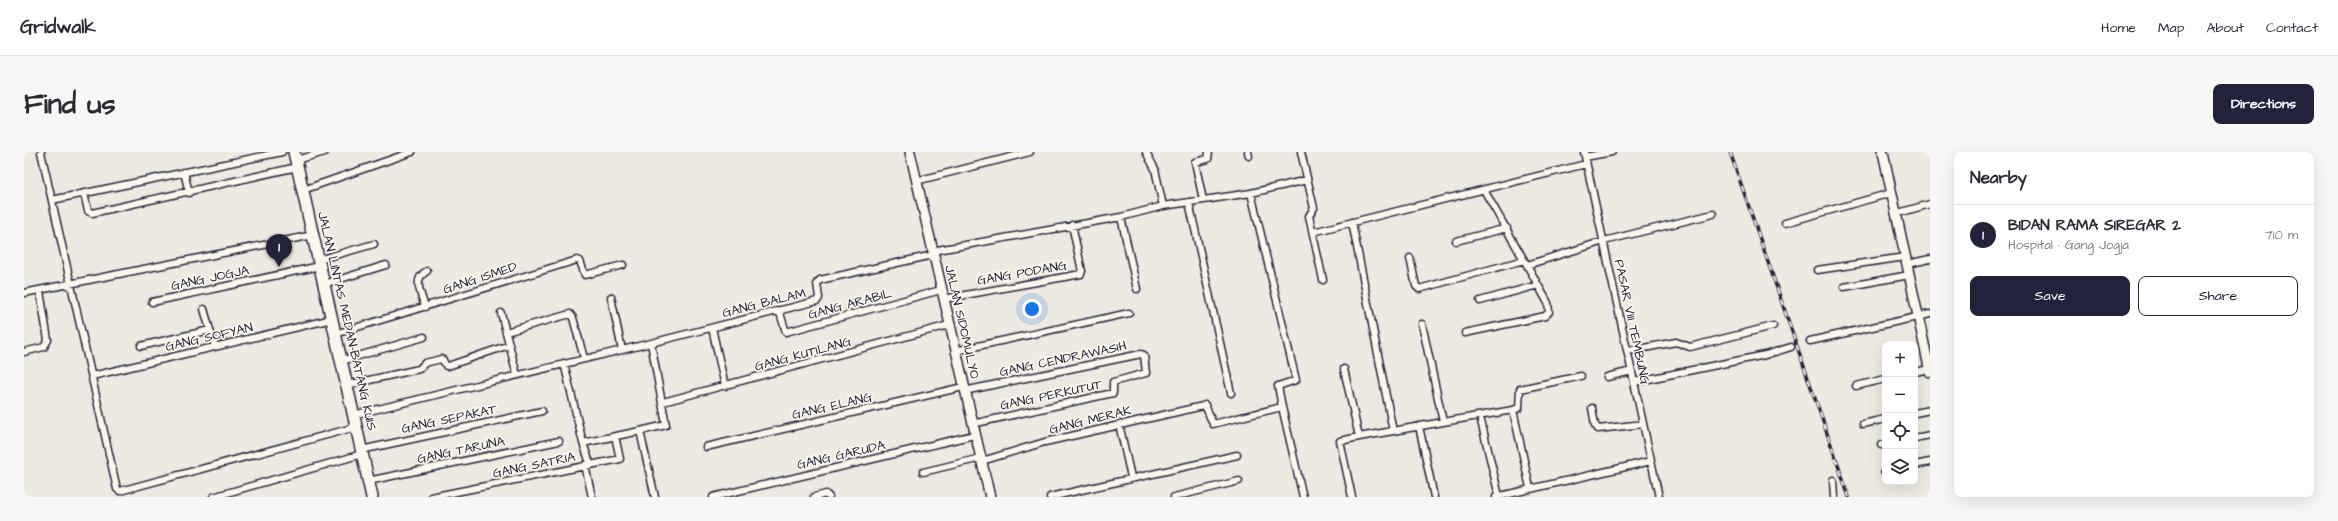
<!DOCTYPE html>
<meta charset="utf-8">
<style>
body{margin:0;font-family:"Architects Daughter",sans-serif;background:#f7f7f7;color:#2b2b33}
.controls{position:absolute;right:12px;bottom:12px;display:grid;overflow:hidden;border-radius:8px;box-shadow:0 4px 16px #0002}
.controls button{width:36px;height:36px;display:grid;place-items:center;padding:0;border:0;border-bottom:1px solid #e1e1e2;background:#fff;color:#2b2b33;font:20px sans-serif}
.you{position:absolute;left:1008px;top:157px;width:14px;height:14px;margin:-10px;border:3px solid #fff;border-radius:50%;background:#1a73e8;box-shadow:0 0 0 6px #1a73e833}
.badge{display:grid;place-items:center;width:26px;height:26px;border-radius:50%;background:#22223b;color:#fff;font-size:13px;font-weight:700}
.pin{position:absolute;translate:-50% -33px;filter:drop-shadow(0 1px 2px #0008)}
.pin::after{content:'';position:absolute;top:21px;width:14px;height:12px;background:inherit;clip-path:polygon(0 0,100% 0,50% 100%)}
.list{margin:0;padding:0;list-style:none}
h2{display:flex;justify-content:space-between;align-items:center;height:52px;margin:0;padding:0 16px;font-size:17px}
h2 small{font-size:13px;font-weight:400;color:#7c7c81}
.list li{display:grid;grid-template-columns:26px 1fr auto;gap:12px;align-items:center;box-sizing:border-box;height:60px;padding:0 16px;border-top:1px solid #e1e1e2}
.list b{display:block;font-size:15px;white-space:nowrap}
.list p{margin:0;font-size:13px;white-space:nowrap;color:#7c7c81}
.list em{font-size:13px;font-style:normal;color:#7c7c81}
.actions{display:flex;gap:8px;padding:12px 16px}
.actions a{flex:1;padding:9px 0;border:1px solid #22223b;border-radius:8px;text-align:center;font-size:14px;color:#22223b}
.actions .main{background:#22223b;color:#fff}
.icon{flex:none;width:22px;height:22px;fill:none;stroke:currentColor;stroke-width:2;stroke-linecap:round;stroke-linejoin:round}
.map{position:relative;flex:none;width:1906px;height:345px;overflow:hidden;border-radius:8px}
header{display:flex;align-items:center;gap:24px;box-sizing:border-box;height:56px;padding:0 20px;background:#fff;border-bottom:1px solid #e1e1e2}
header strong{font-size:19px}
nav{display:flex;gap:22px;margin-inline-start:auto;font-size:14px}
.intro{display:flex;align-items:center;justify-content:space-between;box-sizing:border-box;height:96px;padding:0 24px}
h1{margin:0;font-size:28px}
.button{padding:10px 18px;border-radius:8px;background:#22223b;color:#fff;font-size:14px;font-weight:700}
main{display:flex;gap:24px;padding:0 24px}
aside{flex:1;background:#fff;border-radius:8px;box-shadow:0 4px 16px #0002}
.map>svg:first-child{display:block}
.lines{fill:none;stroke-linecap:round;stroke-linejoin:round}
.street-casing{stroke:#22223b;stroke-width:9}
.secondary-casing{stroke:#22223b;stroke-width:12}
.highway-casing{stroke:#22223b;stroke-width:14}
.street{stroke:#fbf7ec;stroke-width:6}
.secondary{stroke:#fbf7ec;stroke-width:9}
.highway{stroke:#fbf7ec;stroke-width:11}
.rail-casing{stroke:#22223b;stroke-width:3.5}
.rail{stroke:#fbf7ec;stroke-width:2;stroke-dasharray:6;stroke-linecap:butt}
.labels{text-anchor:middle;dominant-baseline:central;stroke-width:3.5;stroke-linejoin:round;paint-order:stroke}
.street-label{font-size:13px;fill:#22223b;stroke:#fbf7ec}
</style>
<header>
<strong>Gridwalk</strong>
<nav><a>Home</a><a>Map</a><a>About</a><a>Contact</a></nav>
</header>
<div class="intro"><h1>Find us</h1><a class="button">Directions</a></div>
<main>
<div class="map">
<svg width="1906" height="345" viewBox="0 0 1906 345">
<rect width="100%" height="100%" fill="#eeeae2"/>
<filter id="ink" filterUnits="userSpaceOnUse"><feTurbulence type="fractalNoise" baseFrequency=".025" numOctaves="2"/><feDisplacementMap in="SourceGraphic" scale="8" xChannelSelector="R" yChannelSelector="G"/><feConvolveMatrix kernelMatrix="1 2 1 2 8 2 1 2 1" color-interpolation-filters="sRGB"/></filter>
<g filter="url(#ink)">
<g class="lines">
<defs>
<path id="street" d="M17,0L93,337L96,339
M1122,0L1131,17L1139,54
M1224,0L1225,4
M1277,0L1290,56L1285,64L1299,128
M1560,0L1635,345
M1561,5L1588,0
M272,8L301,0
M160,20L165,41
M892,29L1006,0
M279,38L388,0
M1460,38L1500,108
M60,41L64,59L68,61L273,15
M1227,41L1272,228L1254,234L1258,255
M28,48L258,0
M1179,48L1171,10L1184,7L1185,0
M1165,50L1207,241
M1871,62L1906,52
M1097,65L1113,137
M1328,70L1369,279L1419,270L1398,172
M1761,71L1867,41
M1289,80L1562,12
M1432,89L1483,76
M908,99L1097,65L1139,54L1227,41L1283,28
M1386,106L1392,134L1395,137L1500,108L1503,113L1580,89L1689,62
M294,108L350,92
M1883,112L1906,107
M1793,118L1881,105
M300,132L362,113
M1820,135L1885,123
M0,141L289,83
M587,145L598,198
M919,147L1057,122L1058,119L1048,73
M1456,149L1514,133
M128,150L296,114
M401,155C397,141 388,127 403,119
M180,157L191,195
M755,158L762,180L917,138
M477,161L493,223
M688,176L701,234
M482,180L546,162L549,166L560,206
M1441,181L1521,164L1525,160L1524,151L1503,113
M311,182L553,108L556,109L561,123L599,113
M1786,189L1906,162
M627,191L793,149L795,146L793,131L796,128L909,103
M117,194L186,178
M931,199L1105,161
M1604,199L1652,190L1666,195L1749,174
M0,200L20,195L24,188L16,139
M317,209L400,185
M540,211L559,291L616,279
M1320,217L1335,285L1316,289L1328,345
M1891,220L1905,217
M68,224L308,167
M1583,225L1608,219
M1610,230L1741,203L1767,195
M323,233L395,217L401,211L417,207L419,208L422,214H424L485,193
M1832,234L1861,227
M940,239L1117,202L1120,203L1122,221L1089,230V241L948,272
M639,250L925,173
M1568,256L1571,273L1574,277L1619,272
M1489,258L1506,336
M1891,261L1906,258
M329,263L627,191L642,273L616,279L631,345
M1457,269L1475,344
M1419,270L1489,258L1495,256L1496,237L1557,224
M1095,272L1107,325
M1839,272L1861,267
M1395,274L1410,345
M1335,285L1369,279
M1891,286L1906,283
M559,291L566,311
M1857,293L1861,292
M682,295L939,235
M337,298L518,259
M958,309L1021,290L1179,254L1181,253L1189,272L1258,255L1279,345
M561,313L568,345
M1891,313L1906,310
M899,320L957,306
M1860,320H1861
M1809,328L1810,345
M344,329L535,289
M96,339L332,275
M189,345L338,302
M407,345L596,307L591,284
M689,345L950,283
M790,345L802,342L805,345
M1026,345L1213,303
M1150,345L1215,329
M1472,345L1627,309"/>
<path id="secondary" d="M886,0L966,345
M1859,0L1906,220"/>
<path id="highway" d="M270,0L348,345"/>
</defs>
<!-- street casing -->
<use href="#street" class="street-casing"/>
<!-- secondary casing -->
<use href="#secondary" class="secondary-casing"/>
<!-- highway casing -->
<use href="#highway" class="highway-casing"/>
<!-- street -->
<use href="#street" class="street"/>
<!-- secondary -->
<use href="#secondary" class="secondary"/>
<!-- highway -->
<use href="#highway" class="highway"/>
<defs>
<path id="rail" d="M1706,0L1825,345"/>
</defs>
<!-- rail casing -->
<use href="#rail" class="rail-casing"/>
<!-- rail -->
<use href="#rail" class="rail"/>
</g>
</g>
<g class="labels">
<!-- street labels -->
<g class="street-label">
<text transform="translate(998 121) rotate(-10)">GANG PODANG</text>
<text transform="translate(186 126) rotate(-12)">GANG JOGJA</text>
<text transform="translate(456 126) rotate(-18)">GANG ISMED</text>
<text transform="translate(740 151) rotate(-14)">GANG BALAM</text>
<text transform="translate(826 152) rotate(-15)">GANG ARABIL</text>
<text transform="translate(323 169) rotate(77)">JALAN LINTAS MEDAN–BATANG KUIS</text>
<text transform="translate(938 170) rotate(77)">JALAN SIDOMULYO</text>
<text transform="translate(1608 170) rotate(78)">PASAR VIII TEMBUNG</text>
<text transform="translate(185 185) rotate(-13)">GANG SOFYAN</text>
<text transform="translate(779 202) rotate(-15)">GANG KUTILANG</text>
<text transform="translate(1039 207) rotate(-12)">GANG CENDRAWASIH</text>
<text transform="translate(1027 243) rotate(-12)">GANG PERKUTUT</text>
<text transform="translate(808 254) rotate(-13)">GANG ELANG</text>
<text transform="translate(425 267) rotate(-12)">GANG SEPAKAT</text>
<text transform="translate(1066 268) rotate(-14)">GANG MERAK</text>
<text transform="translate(437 298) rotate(-12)">GANG TARUNA</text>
<text transform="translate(817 303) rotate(-13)">GANG GARUDA</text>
<text transform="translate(510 313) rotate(-12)">GANG SATRIA</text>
</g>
</g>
</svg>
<div class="controls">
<button>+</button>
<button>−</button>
<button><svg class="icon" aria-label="locate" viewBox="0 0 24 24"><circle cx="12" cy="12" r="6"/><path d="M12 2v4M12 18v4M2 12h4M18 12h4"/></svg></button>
<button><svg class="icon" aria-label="layers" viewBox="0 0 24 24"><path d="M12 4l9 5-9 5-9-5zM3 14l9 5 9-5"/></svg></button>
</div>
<div class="you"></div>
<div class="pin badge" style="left:255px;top:115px">1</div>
</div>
<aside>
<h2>Nearby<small></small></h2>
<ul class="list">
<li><span class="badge">1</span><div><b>BIDAN RAMA SIREGAR 2</b><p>Hospital · Gang Jogja</p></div><em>710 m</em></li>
</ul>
<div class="actions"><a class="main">Save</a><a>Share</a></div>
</aside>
</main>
